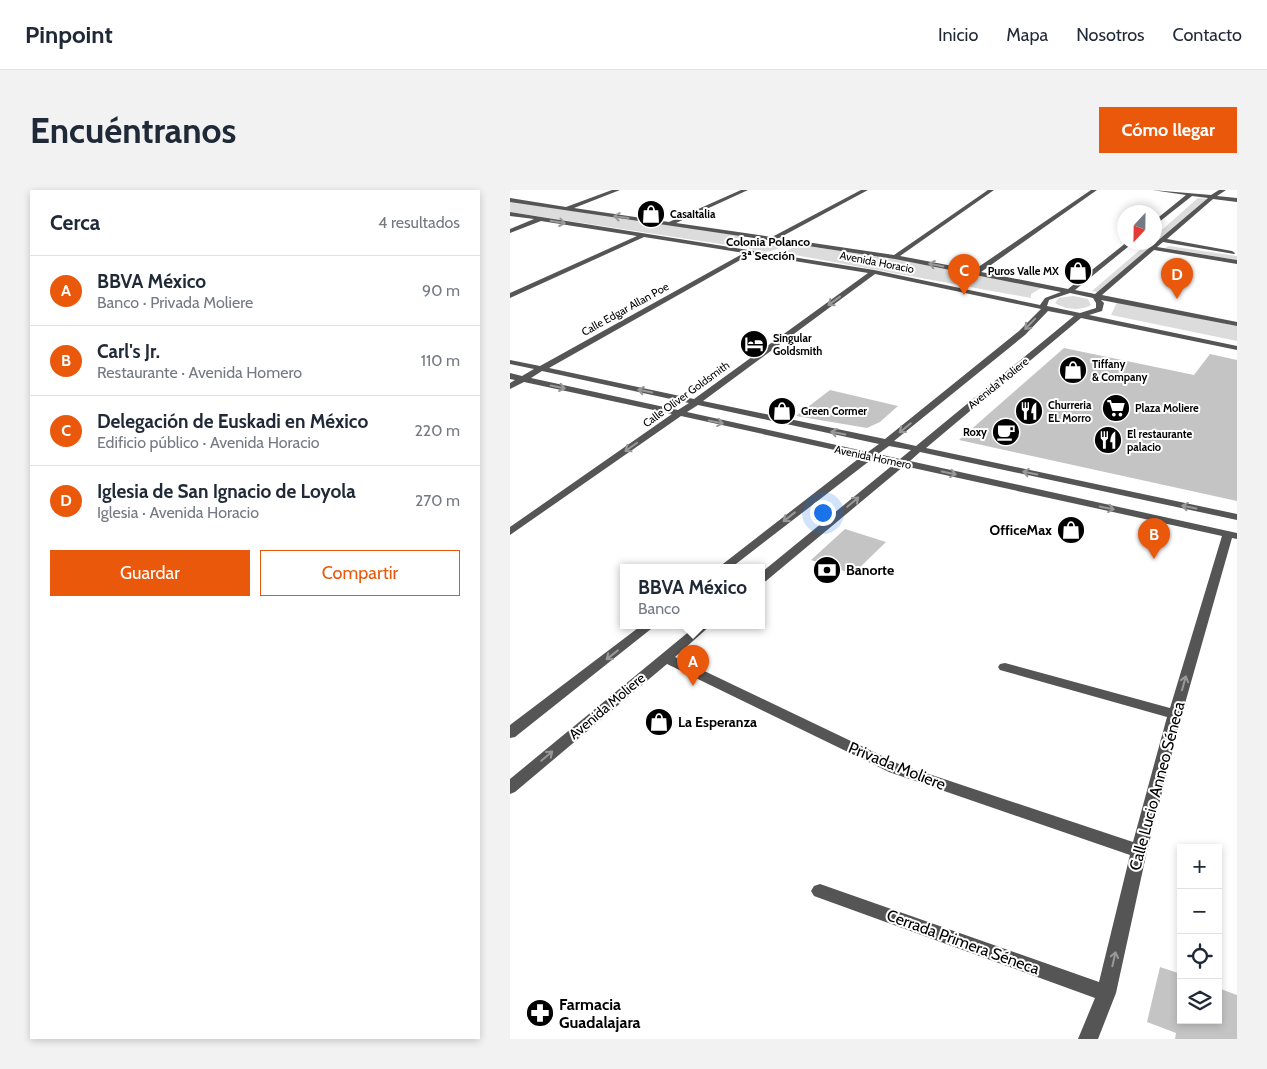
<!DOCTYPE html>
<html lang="es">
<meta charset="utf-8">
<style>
body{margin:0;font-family:Cabin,sans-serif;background:#f2f2f3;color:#1f2937}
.controls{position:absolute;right:15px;bottom:15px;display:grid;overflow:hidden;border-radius:0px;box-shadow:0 2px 8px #0003}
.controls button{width:45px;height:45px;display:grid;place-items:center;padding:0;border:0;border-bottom:1px solid #e0e1e3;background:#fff;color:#1f2937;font:25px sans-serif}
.compass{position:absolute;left:607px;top:15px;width:45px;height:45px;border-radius:50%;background:#fff;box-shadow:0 2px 8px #0003;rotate:202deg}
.you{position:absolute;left:312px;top:322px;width:18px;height:18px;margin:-12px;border:4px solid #fff;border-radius:50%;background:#1a73e8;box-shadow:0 0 0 8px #1a73e833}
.badge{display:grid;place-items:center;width:32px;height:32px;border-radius:50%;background:#ea580c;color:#fff;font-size:16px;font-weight:700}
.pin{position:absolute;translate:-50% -41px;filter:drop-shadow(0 1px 2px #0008)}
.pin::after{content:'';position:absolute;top:26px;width:18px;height:15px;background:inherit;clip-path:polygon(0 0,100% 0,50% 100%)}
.popup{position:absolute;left:110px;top:374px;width:145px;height:65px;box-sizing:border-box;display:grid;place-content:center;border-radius:0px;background:#fff;filter:drop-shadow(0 1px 4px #0005);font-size:16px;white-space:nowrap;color:#747a83}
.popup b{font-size:19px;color:#1f2937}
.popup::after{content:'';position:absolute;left:50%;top:100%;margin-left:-10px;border:10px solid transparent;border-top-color:#fff}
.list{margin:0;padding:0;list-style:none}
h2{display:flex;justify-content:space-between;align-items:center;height:65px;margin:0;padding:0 20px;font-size:21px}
h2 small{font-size:16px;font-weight:400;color:#747a83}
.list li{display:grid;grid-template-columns:32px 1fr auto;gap:15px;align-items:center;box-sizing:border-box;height:70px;padding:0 20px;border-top:1px solid #e0e1e3}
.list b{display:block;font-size:19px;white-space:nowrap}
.list p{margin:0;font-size:16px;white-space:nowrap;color:#747a83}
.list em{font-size:16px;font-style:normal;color:#747a83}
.actions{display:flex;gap:10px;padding:15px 20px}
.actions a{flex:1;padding:11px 0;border:1px solid #ea580c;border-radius:0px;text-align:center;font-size:18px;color:#ea580c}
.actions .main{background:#ea580c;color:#fff}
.icon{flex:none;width:28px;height:28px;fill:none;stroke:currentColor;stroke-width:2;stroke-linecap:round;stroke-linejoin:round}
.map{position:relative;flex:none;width:727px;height:849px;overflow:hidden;border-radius:0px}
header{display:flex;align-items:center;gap:30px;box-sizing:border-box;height:70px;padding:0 25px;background:#fff;border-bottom:1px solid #e0e1e3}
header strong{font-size:24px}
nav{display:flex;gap:28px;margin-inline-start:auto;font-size:18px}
.intro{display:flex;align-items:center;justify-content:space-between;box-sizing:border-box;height:120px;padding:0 30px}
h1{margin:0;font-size:35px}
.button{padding:12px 22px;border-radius:0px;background:#ea580c;color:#fff;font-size:18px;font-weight:700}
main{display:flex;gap:30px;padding:0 30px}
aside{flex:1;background:#fff;border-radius:0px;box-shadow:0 2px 8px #0003}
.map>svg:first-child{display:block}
.green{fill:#dcdcdc}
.building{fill:#c4c4c4}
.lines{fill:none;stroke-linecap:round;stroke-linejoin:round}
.minor{fill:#555;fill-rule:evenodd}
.oneway{stroke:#999}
.labels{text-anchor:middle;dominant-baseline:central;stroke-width:4;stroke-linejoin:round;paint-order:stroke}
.far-poi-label{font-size:11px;font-weight:bold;fill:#000;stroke:#fff;text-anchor:start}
.far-street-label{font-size:11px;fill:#000;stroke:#fff}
.far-neighbourhood-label{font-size:12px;font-weight:bold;fill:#000;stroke:#fff}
.poi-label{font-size:14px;font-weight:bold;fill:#000;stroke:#fff;text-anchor:start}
.street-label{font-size:14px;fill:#000;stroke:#fff}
.near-street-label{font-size:16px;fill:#000;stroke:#fff}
.near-poi-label{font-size:16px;font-weight:bold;fill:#000;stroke:#fff;text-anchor:start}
</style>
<header>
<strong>Pinpoint</strong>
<nav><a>Inicio</a><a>Mapa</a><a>Nosotros</a><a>Contacto</a></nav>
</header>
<div class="intro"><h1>Encuéntranos</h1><a class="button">Cómo llegar</a></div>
<main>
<aside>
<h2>Cerca<small>4 resultados</small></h2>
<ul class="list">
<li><span class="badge">A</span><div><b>BBVA México</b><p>Banco · Privada Moliere</p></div><em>90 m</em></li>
<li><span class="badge">B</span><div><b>Carl's Jr.</b><p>Restaurante · Avenida Homero</p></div><em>110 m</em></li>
<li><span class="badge">C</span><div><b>Delegación de Euskadi en México</b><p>Edificio público · Avenida Horacio</p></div><em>220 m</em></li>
<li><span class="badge">D</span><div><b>Iglesia de San Ignacio de Loyola</b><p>Iglesia · Avenida Horacio</p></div><em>270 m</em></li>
</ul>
<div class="actions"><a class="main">Guardar</a><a>Compartir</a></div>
</aside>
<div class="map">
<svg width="727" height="849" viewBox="0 0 727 849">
<rect width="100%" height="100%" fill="#fff"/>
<!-- green -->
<path class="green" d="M688,8L697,9L593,103L582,101L638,53L644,52L645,46Z
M0,11L235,46L217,55L0,22Z
M255,51L266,52L272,56C263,63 246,64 237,57L240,54Z
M287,55L379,67L533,97L521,104V108L274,63Z
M659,56L727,66V70L655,58Z
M563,106L578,109L581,115C571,121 555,120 545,113L549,108Z
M607,112L727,136V151L601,125Z"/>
<!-- building -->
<path class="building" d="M554,158L684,185L700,164L727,170V311L449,250Z
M320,200L388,216L370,232L357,238L286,226Z
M335,339L376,352L343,384L301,370Z
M650,777L671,784V830H708V798L727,805V849H665L666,843L637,832Z"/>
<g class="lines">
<!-- minor -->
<path class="minor" d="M102,0H110L64,18L159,32L231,0H238L166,33L262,47L351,0H358L269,48L384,65L478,0H484L390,66L464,80L581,0H587L471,82L558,99L617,52H624L565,100L585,104L698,8L682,6L644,36V31L676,5L642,0L701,5L709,0H716L707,6L727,8V12L703,9L657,49L722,61L725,63L724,64L653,52L647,57L727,70V74L644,60L592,105L727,132V136L591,110L594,113L592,121L579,125L727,156V160L571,128L416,258L727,324V330L410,262L400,271L727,343V349L722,348L672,524L637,661L606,803L588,849H568L585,808L304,706L301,701L304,696L310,694L589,792L620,665L379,582L157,474L5,602L0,604V589L187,435H201L165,467L389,574L623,652L657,527L490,480L488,477L490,474L495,473L660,518L712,346L394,276L256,391L252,392V382L384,274L362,269L222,377H209L352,266L171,226L0,345V337L162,224L14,192L0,199V193L5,190L0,189V183L12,186L24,179L0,174V170L30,176L234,63L134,47L0,108V103L127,46L31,31L0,43V39L24,29L0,26V22L364,80L530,115L535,108L551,102L385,69L0,12V8L56,17ZM241,64L358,83L184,209L39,178ZM365,84L531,119L509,141L375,249L193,211ZM560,103L583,108L586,113V118L570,123L537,116L539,110ZM538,121L564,126L406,256L384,251L515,145ZM32,181L179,213L168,220L21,188ZM188,215L369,254L358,262L177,222ZM379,256L401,260L390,269L368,264Z
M132,435H146L5,547L0,548V535Z"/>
</g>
<!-- one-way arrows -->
<defs><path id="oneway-shaft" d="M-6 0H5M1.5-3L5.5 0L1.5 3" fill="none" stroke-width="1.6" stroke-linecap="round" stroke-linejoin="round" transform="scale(1.25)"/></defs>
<g class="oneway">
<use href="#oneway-shaft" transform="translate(111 27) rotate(-172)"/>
<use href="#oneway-shaft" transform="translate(48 32) rotate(9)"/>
<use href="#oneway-shaft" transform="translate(426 75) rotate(-169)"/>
<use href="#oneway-shaft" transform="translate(324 111) rotate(144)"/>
<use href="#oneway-shaft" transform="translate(520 134) rotate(134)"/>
<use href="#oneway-shaft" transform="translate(48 197) rotate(12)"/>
<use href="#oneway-shaft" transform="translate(135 201) rotate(-168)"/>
<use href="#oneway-shaft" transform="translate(206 232) rotate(12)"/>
<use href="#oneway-shaft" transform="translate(395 238) rotate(141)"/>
<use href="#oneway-shaft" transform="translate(328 243) rotate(-168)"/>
<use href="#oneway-shaft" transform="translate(121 257) rotate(145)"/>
<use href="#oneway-shaft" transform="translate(439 283) rotate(12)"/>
<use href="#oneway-shaft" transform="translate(520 283) rotate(-168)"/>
<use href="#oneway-shaft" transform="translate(343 312) rotate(-40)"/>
<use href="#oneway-shaft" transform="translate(679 317) rotate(-168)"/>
<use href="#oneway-shaft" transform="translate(597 318) rotate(12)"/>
<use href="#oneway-shaft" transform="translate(279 327) rotate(142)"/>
<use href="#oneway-shaft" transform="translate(102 465) rotate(142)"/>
<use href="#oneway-shaft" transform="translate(674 493) rotate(-74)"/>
<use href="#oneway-shaft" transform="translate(37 566) rotate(-40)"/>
<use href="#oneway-shaft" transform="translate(604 769) rotate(-77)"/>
</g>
<!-- icons -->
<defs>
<symbol id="shop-disc" viewBox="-11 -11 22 22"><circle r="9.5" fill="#000" stroke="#fff"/><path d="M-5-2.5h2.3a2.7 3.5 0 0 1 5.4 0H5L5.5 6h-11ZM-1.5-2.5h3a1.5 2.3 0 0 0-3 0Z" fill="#fff"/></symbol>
<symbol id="hotel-disc" viewBox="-11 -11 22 22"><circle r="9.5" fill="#000" stroke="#fff"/><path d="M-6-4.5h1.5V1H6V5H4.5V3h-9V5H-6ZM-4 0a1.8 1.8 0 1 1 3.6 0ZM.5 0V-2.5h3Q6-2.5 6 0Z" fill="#fff"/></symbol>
<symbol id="supermarket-disc" viewBox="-11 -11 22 22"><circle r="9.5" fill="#000" stroke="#fff"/><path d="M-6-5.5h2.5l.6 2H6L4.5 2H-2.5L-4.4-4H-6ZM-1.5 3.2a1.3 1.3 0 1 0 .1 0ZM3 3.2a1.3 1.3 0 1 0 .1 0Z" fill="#fff"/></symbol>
<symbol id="restaurant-disc" viewBox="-11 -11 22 22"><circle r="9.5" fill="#000" stroke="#fff"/><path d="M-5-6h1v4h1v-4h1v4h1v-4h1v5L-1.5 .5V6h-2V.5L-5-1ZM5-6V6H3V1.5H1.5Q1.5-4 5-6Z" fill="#fff"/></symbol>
<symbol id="cafe-disc" viewBox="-11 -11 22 22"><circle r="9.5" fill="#000" stroke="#fff"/><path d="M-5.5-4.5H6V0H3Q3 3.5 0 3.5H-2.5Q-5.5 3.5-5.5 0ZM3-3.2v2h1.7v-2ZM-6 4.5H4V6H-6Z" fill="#fff"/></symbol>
<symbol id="bank-disc" viewBox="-11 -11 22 22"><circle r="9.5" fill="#000" stroke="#fff"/><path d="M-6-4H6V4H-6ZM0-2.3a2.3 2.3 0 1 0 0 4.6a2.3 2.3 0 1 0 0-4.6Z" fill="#fff"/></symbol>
<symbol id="pharmacy-disc" viewBox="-11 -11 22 22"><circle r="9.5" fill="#000" stroke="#fff"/><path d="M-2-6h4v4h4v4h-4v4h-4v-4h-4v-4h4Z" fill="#fff"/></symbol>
</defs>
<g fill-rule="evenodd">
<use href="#shop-disc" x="125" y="8" width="32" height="32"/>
<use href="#shop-disc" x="552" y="65" width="32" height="32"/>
<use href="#hotel-disc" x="228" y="138" width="32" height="32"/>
<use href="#shop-disc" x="547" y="164" width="32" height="32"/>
<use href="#supermarket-disc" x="590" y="202" width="32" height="32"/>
<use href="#shop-disc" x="256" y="205" width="32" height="32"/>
<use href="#restaurant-disc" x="503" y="205" width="32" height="32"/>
<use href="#cafe-disc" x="480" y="226" width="32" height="32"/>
<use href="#restaurant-disc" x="582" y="234" width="32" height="32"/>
<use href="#shop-disc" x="545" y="324" width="32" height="32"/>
<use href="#bank-disc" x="301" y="364" width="32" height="32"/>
<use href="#shop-disc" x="133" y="516" width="32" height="32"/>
<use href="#pharmacy-disc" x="14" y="807" width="32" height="32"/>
</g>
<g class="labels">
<!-- far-poi labels -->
<g class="far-poi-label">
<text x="160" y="24">CasaItalia</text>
<text x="549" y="81" text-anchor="end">Puros Valle MX</text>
<text x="263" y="148">Singular<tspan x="263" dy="13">Goldsmith</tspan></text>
<text x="582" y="174">Tiffany<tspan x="582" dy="13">&amp; Company</tspan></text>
<text x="538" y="215">Churreria<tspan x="538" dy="13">EL Morro</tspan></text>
<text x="625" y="218">Plaza Moliere</text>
<text x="291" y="221">Green Cormer</text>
<text x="477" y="242" text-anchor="end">Roxy</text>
<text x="617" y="244">El restaurante<tspan x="617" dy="13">palacio</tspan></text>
</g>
<!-- far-street labels -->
<g class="far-street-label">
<text transform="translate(367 72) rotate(11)">Avenida Horacio</text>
<text transform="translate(115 119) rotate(-29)">Calle Edgar Allan Poe</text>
<text transform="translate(488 193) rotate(-39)">Avenida Moliere</text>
<text transform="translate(176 204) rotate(-36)">Calle Oliver Goldsmith</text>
<text transform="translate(363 267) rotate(12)">Avenida Homero</text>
</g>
<!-- far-neighbourhood labels -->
<g class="far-neighbourhood-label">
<text x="258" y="51">Colonia Polanco<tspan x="258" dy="14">3ª Sección</tspan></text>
</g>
<!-- poi labels -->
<g class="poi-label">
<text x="542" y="340" text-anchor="end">OfficeMax</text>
<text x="336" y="380">Banorte</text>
<text x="168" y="532">La Esperanza</text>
</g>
<!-- street labels -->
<g class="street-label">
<text transform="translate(97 516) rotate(-40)">Avenida Moliere</text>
</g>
<!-- near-street labels -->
<g class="near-street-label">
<text transform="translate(387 576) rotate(22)">Privada Moliere</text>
<text transform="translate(647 596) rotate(-75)">Calle Lucio Anneo Séneca</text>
<text transform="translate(453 752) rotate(20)">Cerrada Primera Séneca</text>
</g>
<!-- near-poi labels -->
<g class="near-poi-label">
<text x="49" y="814">Farmacia<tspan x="49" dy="18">Guadalajara</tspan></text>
</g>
</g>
</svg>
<div class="controls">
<button>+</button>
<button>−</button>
<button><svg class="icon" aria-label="locate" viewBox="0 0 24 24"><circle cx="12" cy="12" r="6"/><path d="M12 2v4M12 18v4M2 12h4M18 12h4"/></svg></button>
<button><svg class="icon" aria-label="layers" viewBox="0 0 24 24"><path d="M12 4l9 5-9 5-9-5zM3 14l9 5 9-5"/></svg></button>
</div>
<svg class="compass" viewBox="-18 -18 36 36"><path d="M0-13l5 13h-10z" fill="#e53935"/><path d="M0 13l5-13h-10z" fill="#747a83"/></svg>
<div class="you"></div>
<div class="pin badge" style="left:183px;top:496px">A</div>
<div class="popup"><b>BBVA México</b>Banco</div>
<div class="pin badge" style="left:644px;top:369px">B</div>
<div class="pin badge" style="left:454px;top:105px">C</div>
<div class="pin badge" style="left:667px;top:109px">D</div>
</div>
</main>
